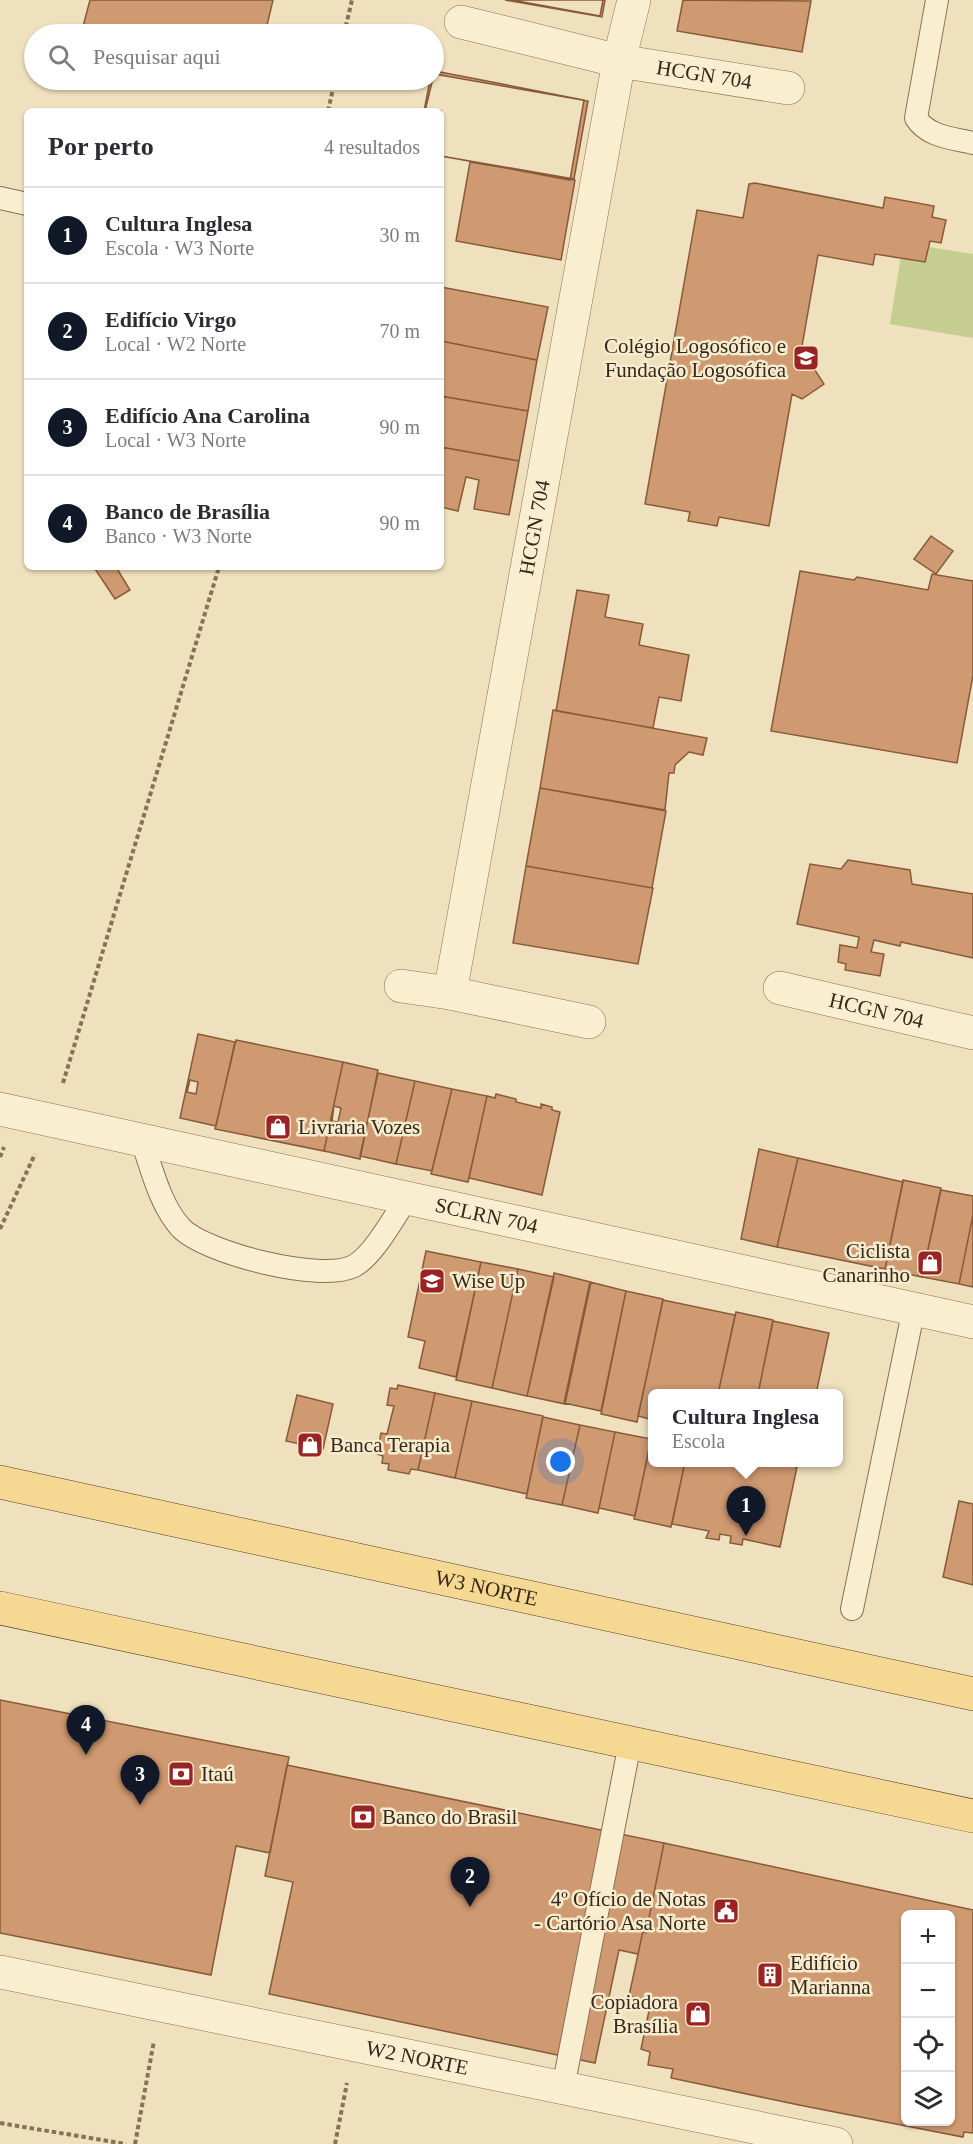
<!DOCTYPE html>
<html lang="pt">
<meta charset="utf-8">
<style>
body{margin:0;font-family:"Times New Roman",serif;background:#f7f7f7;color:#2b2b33}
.controls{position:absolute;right:18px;bottom:18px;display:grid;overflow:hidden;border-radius:9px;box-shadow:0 2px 4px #0004}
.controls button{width:54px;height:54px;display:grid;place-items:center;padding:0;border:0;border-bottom:2px solid #e1e1e2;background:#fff;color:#2b2b33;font:30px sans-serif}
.you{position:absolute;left:561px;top:1462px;width:21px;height:21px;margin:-15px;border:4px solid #fff;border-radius:50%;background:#1a73e8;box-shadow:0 0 0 9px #1a73e833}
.badge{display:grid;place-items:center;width:39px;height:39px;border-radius:50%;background:#111827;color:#fff;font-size:20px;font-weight:700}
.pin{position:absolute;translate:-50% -50px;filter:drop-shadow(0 2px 3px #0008)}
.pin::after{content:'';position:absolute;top:32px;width:21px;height:18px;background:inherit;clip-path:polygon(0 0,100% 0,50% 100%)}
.popup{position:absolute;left:648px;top:1389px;width:195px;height:78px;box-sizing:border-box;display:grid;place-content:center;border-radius:9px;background:#fff;filter:drop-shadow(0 2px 4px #0005);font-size:20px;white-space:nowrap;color:#7c7c81}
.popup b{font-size:22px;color:#2b2b33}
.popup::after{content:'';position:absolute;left:50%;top:100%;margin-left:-12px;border:12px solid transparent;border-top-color:#fff}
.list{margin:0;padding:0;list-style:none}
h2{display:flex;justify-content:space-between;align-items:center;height:78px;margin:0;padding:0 24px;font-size:26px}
h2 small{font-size:20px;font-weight:400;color:#7c7c81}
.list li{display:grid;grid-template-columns:39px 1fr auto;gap:18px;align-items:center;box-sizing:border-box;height:96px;padding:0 24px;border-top:2px solid #e1e1e2}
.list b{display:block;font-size:22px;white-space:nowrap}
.list p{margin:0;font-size:20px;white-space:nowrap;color:#7c7c81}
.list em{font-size:20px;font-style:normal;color:#7c7c81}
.icon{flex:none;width:33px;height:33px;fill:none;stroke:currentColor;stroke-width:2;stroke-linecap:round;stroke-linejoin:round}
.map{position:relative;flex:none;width:973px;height:2144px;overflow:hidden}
.search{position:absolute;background:#fff;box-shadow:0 2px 4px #0004;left:24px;top:24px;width:420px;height:66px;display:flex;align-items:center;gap:15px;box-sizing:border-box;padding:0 21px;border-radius:33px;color:#7c7c81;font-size:22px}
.panel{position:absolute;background:#fff;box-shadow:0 2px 4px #0004;left:24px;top:108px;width:420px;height:462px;border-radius:9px}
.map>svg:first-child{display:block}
.grass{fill:#c5cd91}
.building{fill:#cf9971;stroke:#885a3a;stroke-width:1.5;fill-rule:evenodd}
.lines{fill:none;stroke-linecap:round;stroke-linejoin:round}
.service-casing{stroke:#887155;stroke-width:24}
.minor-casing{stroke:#887155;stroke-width:34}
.tertiary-casing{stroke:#887155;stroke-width:34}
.primary-casing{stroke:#553f2a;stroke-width:34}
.path{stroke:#887155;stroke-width:4;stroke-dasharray:4.5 3;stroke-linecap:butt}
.service{stroke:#faeed0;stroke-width:22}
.minor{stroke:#faeed0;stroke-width:33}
.tertiary{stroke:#faeed0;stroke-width:33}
.primary{stroke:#f5d892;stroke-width:33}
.labels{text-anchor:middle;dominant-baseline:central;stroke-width:5;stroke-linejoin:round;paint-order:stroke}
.street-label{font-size:21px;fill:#36281b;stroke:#f6ebcc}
.poi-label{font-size:21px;fill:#36281b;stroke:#f6ebcc;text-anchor:start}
</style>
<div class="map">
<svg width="973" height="2144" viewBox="0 0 973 2144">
<rect width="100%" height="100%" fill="#efe1bd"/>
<!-- grass -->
<path class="grass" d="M903,243L973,254V338L890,324Z"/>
<!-- building -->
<path class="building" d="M90,0H273L265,34H81Z
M505,0H605L602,17Z
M512,0H603L600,16Z
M683,0L811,1L802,52L677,31Z
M435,71L584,100L570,180L441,156V111H424L430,80H434Z
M434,74L588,101L574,179L441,156V111H425Z
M470,162L575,180L561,260L456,241Z
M755,183L883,208L885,197L934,206L932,217L946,220L941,243L930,241L925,262L875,254L873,265L818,255L799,363L811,364L824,384L802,399L792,394L769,526L719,517L717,526L688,521L690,512L645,504L697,210L743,218L749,184Z
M441,287L548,307L537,360L441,341Z
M441,341L537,360L528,411L441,396Z
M441,396L528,411L519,461L441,447Z
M441,447L519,461L509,515L474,509L479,480L466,477L458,511L441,507Z
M931,536L953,551L936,574L914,559Z
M98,567H116L130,590L115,599L95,569Z
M800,571L854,580L857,577L928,590L932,574L973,581V675L957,763L771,731Z
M577,590L609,595L605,617L643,624L639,645L689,655L681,701L659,697L653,728L556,711Z
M553,710L707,738L703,755L689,752L675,765L674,773H669L665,810L540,788Z
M540,788L666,811L652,888L526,866Z
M848,860L910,870L912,884L973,894V958L901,942L900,946L874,940L871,952L884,954L880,976L845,970L846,964L838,962L840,945L857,948L859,937L797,924L810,864L841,869Z
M526,866L653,888L638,964L513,943Z
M198,1034L235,1042L216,1126L180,1118ZM190,1080L198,1082L196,1094L187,1092Z
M236,1040L343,1062L324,1151L215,1129Z
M343,1062L378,1070L360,1159L324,1151ZM334,1106L341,1108L338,1122L332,1121Z
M378,1073L415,1081L396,1164L360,1156Z
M415,1081L452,1089L432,1171L396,1164Z
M452,1089L487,1096L468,1182L431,1174Z
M496,1094L516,1099V1102L541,1108V1104L552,1107V1110L560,1112L542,1195L469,1178L487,1096L495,1098Z
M759,1149L798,1158L777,1247L741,1239Z
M798,1158L903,1182L885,1269L777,1247Z
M903,1180L941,1188L922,1277L885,1269Z
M941,1190L973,1196V1215L959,1284L922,1277Z
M973,1215V1287L959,1284Z
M426,1251L481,1262L456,1377L419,1368L425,1341L408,1337Z
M481,1262L518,1269L492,1388L456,1380Z
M518,1269L554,1277L527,1396L492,1388Z
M554,1273L591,1282L565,1404L527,1396Z
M590,1282L626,1291L601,1411L564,1403Z
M626,1291L663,1299L637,1422L601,1414Z
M663,1300L735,1315L718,1394H653V1420L638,1416Z
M736,1312L773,1320L758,1394H718Z
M773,1321L829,1333L816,1394H758Z
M398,1385L435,1393L418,1470L411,1469L409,1474L388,1470L389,1464L382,1463L383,1456L377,1454L381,1433L387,1434L394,1406L387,1405L390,1388L397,1389Z
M435,1393L472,1401L455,1478L418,1470Z
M297,1395L333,1404L323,1449L286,1441Z
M472,1401L543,1416L527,1494L455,1478Z
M543,1417L580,1425L562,1505L526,1498Z
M580,1425L615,1432L598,1513L562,1505Z
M615,1432L651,1439L635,1516L599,1508Z
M652,1437L653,1462H685L671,1527L634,1519Z
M685,1462H773L797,1467L780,1547L743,1539L742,1545L730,1543L731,1536L720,1534L719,1540L706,1538L709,1531L672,1524Z
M959,1501L973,1504V1585L943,1577Z
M0,1700L289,1757L270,1853L236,1846L211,1975L0,1933Z
M287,1765L664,1843L646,1933L643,1931L638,1954L619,1950L595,2063L269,1994L293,1882L265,1876Z
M664,1843L973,1910V2133L964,2132L963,2137L799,2105L671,2078L673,2069L648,2065L650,2052L641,2049L651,2001L629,1996L643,1931L646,1933ZM906,1914H950V2122H906Z"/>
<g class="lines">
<defs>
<path id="service" d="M937,0L916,118C928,137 952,138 973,143
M0,198L27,204
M142,1141C152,1169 160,1205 181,1228C205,1253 322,1283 354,1266C374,1255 394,1217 407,1198
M852,1609L914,1308
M563,2088L630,1743"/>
<g id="minor">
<path id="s1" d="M461,22L619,61L788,88"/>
<path d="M401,986L450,993"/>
<path id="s2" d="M780,988L973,1033"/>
<path id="s3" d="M589,1022L450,993L619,61L634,0"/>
</g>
<g id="tertiary">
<path id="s4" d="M0,1109L973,1322"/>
<path id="s5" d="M0,1972L836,2144"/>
</g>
<g id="primary">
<path id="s6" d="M0,1482L973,1694"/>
<path d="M0,1608L973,1816"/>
</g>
</defs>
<!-- service casing -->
<use href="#service" class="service-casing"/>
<!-- minor casing -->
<use href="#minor" class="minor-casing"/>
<!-- tertiary casing -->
<use href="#tertiary" class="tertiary-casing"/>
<!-- primary casing -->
<use href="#primary" class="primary-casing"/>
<!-- path -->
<path class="path" d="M344,34L352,0
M328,111L335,80
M63,1083L219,567
M0,1157L4,1147
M0,1229L35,1154
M0,2123L126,2144
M135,2144L154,2041
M335,2144L347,2083"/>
<!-- service -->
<use href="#service" class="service"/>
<!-- minor -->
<use href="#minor" class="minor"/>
<!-- tertiary -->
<use href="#tertiary" class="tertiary"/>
<!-- primary -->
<use href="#primary" class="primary"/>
</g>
<!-- icons -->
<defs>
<symbol id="school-square" viewBox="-11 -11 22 22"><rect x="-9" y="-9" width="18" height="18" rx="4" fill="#992423" stroke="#f6ebcc"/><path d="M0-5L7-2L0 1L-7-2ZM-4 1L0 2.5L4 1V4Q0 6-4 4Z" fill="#fff"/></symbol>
<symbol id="shop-square" viewBox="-11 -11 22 22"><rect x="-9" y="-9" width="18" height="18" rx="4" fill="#992423" stroke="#f6ebcc"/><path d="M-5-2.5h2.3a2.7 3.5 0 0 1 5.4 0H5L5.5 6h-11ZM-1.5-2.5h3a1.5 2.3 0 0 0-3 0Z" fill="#fff"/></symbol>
<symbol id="bank-square" viewBox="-11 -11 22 22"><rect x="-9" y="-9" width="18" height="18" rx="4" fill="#992423" stroke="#f6ebcc"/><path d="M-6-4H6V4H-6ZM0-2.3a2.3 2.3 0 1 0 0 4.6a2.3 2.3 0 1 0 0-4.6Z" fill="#fff"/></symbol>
<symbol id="civic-square" viewBox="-11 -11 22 22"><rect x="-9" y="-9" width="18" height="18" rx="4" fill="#992423" stroke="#f6ebcc"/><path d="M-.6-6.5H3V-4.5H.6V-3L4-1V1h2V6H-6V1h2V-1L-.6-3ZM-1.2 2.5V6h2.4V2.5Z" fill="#fff"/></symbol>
<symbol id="building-square" viewBox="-11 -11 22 22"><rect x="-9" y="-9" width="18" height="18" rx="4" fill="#992423" stroke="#f6ebcc"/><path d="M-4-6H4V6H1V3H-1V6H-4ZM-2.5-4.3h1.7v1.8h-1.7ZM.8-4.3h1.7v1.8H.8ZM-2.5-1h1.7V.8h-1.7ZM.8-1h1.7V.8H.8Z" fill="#fff"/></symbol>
</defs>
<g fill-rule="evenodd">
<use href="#school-square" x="791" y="343" width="30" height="30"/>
<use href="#shop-square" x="263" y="1112" width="30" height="30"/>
<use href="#shop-square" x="915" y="1248" width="30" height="30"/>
<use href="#school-square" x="417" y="1266" width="30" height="30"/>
<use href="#shop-square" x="295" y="1430" width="30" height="30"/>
<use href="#bank-square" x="166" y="1759" width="30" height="30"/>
<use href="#bank-square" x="348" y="1802" width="30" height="30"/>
<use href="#civic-square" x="711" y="1896" width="30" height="30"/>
<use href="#building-square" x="755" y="1960" width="30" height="30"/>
<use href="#shop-square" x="683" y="1999" width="30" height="30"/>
</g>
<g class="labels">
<!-- street labels -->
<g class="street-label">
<text stroke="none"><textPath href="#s1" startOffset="249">HCGN 704</textPath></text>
<text stroke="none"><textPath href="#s3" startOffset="615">HCGN 704</textPath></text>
<text stroke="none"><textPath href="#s2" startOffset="99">HCGN 704</textPath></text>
<text stroke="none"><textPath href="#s4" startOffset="498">SCLRN 704</textPath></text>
<text stroke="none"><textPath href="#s6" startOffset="498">W3 NORTE</textPath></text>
<text stroke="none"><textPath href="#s5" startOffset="426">W2 NORTE</textPath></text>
</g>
<!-- poi labels -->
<g class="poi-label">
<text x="786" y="346" text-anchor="end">Colégio Logosófico e<tspan x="786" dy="24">Fundação Logosófica</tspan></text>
<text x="298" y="1127">Livraria Vozes</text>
<text x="910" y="1251" text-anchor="end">Ciclista<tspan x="910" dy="24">Canarinho</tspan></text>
<text x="452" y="1281">Wise Up</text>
<text x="330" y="1445">Banca Terapia</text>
<text x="201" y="1774">Itaú</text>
<text x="382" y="1817">Banco do Brasil</text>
<text x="706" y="1899" text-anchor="end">4º Ofício de Notas<tspan x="706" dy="24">- Cartório Asa Norte</tspan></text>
<text x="790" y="1963">Edifício<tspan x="790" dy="24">Marianna</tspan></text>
<text x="678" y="2002" text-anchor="end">Copiadora<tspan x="678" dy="24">Brasília</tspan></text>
</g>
</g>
</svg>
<div class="controls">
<button>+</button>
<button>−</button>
<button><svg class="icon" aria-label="locate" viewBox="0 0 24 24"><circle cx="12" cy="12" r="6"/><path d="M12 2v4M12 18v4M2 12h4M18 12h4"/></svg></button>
<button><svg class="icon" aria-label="layers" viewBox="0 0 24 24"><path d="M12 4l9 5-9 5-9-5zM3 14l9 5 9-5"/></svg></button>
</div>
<div class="you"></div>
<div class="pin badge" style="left:746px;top:1536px">1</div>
<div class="popup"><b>Cultura Inglesa</b>Escola</div>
<div class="pin badge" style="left:470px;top:1907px">2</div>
<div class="pin badge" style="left:140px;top:1805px">3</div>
<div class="pin badge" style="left:86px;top:1755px">4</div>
<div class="search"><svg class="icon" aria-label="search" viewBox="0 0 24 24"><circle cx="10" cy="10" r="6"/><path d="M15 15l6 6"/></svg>Pesquisar aqui</div>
<section class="panel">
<h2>Por perto<small>4 resultados</small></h2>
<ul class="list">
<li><span class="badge">1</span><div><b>Cultura Inglesa</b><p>Escola · W3 Norte</p></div><em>30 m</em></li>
<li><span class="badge">2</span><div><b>Edifício Virgo</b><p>Local · W2 Norte</p></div><em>70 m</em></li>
<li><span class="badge">3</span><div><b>Edifício Ana Carolina</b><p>Local · W3 Norte</p></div><em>90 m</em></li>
<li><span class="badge">4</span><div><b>Banco de Brasília</b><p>Banco · W3 Norte</p></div><em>90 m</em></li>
</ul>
</section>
</div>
